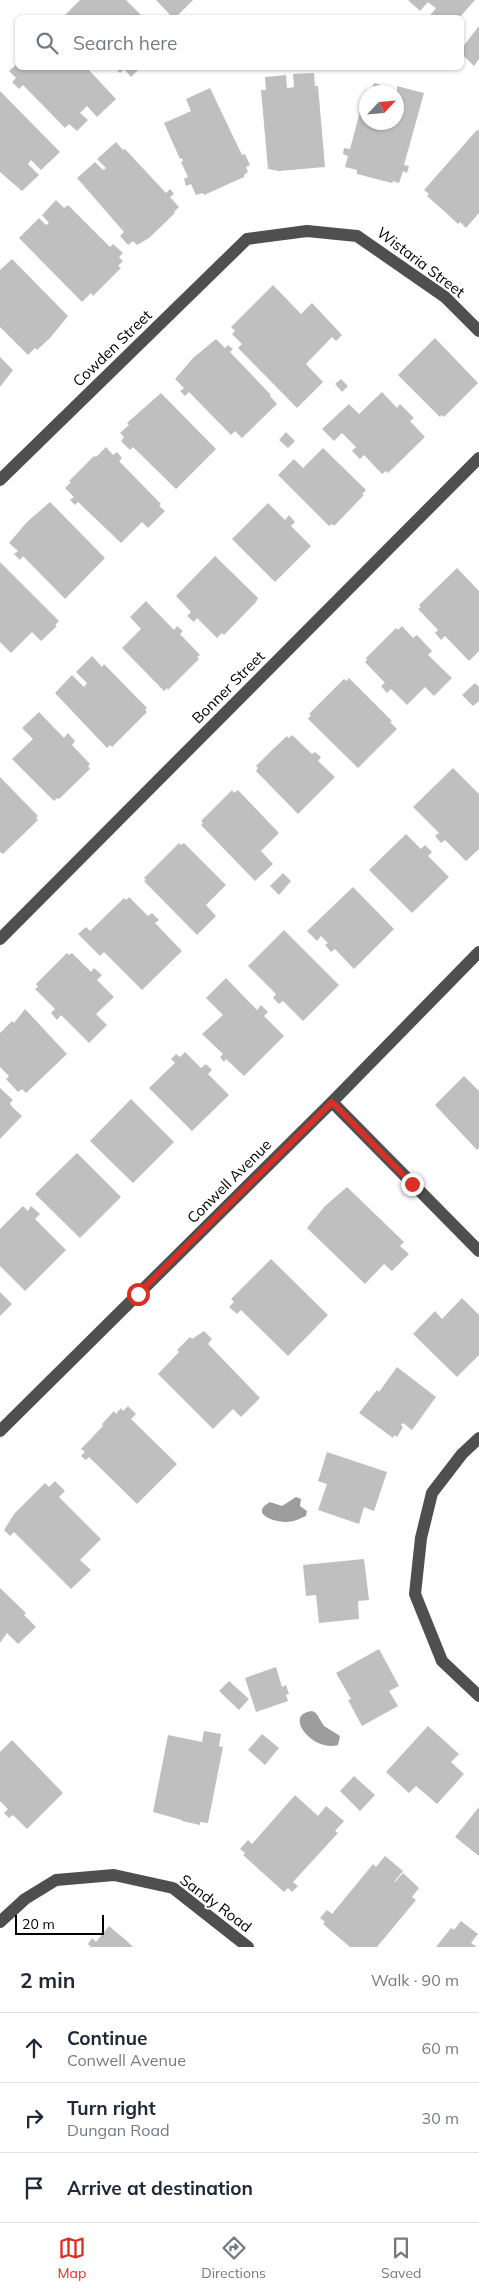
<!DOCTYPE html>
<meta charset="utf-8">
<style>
body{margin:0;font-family:Mulish,sans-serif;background:#f2f2f3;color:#1f2937}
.compass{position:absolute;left:359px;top:85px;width:45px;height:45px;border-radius:50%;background:#fff;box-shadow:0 1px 4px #0004;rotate:64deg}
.scale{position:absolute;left:15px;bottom:12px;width:89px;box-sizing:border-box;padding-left:5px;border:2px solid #000;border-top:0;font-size:14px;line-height:18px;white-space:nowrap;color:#000;-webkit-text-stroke:4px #fff;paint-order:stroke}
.stop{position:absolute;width:15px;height:15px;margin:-11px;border:4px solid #d93025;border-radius:50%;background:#fff}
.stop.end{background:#d93025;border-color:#fff;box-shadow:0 1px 5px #0008}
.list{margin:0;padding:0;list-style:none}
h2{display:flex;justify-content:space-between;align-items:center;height:65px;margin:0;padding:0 20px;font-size:21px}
h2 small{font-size:16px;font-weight:400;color:#747a83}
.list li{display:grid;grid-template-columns:32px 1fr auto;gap:15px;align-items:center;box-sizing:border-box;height:70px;padding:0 20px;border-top:1px solid #e0e1e3}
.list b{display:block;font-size:19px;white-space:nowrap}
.list p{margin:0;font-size:16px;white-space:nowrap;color:#747a83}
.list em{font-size:16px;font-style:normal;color:#747a83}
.icon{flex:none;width:28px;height:28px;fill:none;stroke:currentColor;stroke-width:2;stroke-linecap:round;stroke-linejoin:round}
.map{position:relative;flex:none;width:479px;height:1947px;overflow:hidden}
.search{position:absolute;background:#fff;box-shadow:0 1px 4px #0004;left:15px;right:15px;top:15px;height:55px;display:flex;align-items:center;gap:12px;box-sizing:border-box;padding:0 18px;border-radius:8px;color:#747a83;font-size:19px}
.sheet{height:275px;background:#fff}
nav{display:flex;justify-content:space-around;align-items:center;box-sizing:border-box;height:70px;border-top:1px solid #e0e1e3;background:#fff;font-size:14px;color:#747a83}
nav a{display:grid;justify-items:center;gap:2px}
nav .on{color:#d93025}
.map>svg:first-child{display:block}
.water{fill:#9d9d9d}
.building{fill:#bfbfbf}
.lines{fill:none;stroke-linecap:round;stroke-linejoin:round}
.minor{stroke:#4f4f4f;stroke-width:12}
.route{stroke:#d93025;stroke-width:6}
.labels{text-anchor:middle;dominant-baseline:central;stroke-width:4;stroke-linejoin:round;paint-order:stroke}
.street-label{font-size:15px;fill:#000;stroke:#fff}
</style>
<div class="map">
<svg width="479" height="1947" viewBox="0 0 479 1947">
<rect width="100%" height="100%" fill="#fff"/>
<!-- water -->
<path class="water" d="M296,1497L301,1499L300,1506L307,1511L306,1516C299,1519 293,1522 286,1522C274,1522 249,1514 270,1502L282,1506Z
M312,1711L316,1713L324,1726L340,1736L338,1745C313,1753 282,1714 312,1711Z"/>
<!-- building -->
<path class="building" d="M80,0H126L144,18H66L64,16Z
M156,0H193L175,18H173Z
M408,0H475L459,18H428L436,8L433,6L428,2L420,11Z
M479,26V59L474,66L462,54V48Z
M18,63V68H87L116,99L97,117L87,106L80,113L88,120L77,131L69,124L65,128L23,85L19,89L12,82L16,78L9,71Z
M115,68H140L131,77L124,69L120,73Z
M314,73L315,86H318L325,167L279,171L268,169L261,90H266L265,77L286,75L287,88H289L294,87L293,74Z
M374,83L392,88L391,92H371Z
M397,86L424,93L404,165L409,166L407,173L403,171L399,183L393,181L392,183L357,174V170L345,167L348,156L343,154L344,148L350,149L366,89V122H396Z
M210,88L242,155L245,154L250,165L246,167L248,172L244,175V177L204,195L203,193L196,195L191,184L186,186L184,179L188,177L181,162L183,161L182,158L180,159L164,123L191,111L186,99Z
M0,91L60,152L41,170L31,160L28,164L39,175L22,191L0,172Z
M479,130V213L466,228L460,222L458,224L444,211L427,196L429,194L424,190L476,131Z
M116,142L123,150L125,149L166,193L170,189L174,194L170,197L179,207L174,212L175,213L149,238L137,245L133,241L128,245L120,236L124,232L77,178L95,162L103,170L106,168L97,159Z
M56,200L64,208L68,205L110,247L113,244L123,253L119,257L123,261L118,266L121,268L93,296L91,293L82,302L19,238L39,218L46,225L49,223L42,215Z
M12,259L68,316L50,338L37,350L35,348L28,355L0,327V270Z
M273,285L301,314L312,303L342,335L336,341L332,337L306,364L323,382L297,408L238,348L242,344L232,334L235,331L231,327Z
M435,338L478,383L444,417L442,415L440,417L398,375Z
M216,339L225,348L228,345L233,349L230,352L271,395L270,396L277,404L242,438L235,431L231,435L189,392L185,396L180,391L184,388L175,379L193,358Z
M0,357L13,370L0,387Z
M341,379L348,386L342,392L335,384Z
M382,392L397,408L400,404L414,418L410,421L425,437L388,473L386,471L382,474L364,455L360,459L352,451L356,447L342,433L334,441L322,429L349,404L359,414Z
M161,393L216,449L176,489L133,447L130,450L121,441L124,437L120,433L129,425L127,423Z
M286,432L295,441L288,448L279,440Z
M106,447L113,455L117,452L122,458L119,461L161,504L159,506L165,511L148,528L142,522L121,543L78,502L75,505L70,500L74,497L65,488L71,482L69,481L94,456L96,457Z
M323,448L366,490L362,494L364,495L334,526L332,524L329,526L278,475L294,459L303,468Z
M50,502L105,558L65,599L23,556L20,560L14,554L18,551L9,543L27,522Z
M268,503L285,520L289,515L295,522L291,526L311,546L275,582L232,539Z
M215,556L258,598L256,602L224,635L222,633L217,638L197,618L194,622L187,616L191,612L176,596Z
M0,562L59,621L55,625L57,626L41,641L32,632L11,653L0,642Z
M457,568L479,591V651L469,661L445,636L441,640L435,633L438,630L418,609L421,607L419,605Z
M146,601L174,630L177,626L183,631L180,634L200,655L197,657L199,659L168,690L167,688L164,691L122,648L141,629L130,617Z
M402,626L413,638L417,635L432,651L428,655L452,678L434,696L425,687L407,705L391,689L387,693L381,686L385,683L365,662L367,660L366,658L396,628L398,630Z
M92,656L102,667L104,664L147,708L145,710L147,712L112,747L110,745L107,748L55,693L72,675L84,687L87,683L76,672Z
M349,678L392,721L390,722L397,729L358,768L308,719L311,715L309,714L344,679L346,681Z
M475,683L479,687V701L473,706L462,695Z
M39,712L64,738L68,733L75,741L72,745L90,764L88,766L90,769L59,799L57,798L54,801L12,759L33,739L22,728Z
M292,735L312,754L315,752L321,757L318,761L335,777L298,814L256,771L258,768L256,766L271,751L287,736L289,738Z
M453,768L479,794V849L466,861L445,840L441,843L435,836L439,833L413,807Z
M0,777L38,816L36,818L38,820L3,854L0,852Z
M232,790L234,793L238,790L279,833L261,851L273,864L255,881L201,825L203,823L201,821Z
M406,834L421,849L425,845L432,852L428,856L449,877L412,913L369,870Z
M179,843L181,845L184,843L226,885L206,905L216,916L197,935L144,881L146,880L144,878Z
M283,873L291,881L279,895L270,886Z
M353,887L394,929L354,969L335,949L331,952L325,945L328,943L321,936L317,941L307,931Z
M129,897L148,916L152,913L159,920L155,923L182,951L142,990L104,952L100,956L78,934L86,927L90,931L124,898L126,900Z
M284,930L339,985L303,1021L283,1001L279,1004L273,998L276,994L248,966Z
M67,953L69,955L72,953L91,972L94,968L102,975L97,980L114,997L96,1014L107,1025L89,1043L61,1015L57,1020L51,1013L55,1009L35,989L38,987L36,984Z
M226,978L257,1010L261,1005L268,1012L264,1016L284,1036L244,1076L226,1059L224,1062L220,1057L223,1054L202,1034L223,1015L206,998Z
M25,1009L67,1054L26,1093L22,1089L18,1092L6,1079L9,1076L0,1067V1033L12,1021L14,1023Z
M185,1052L201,1068L206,1064L212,1070L208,1074L229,1095L192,1131L149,1088L175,1063L171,1059L176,1054L180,1057Z
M464,1076L479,1091V1148L477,1150L435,1105Z
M0,1088L13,1100L10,1103L12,1107L22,1116L0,1139Z
M131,1099L174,1142L133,1183L90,1141Z
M77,1153L121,1197L80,1238L35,1194Z
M347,1187L404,1242L400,1246L409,1254L392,1271L384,1264L365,1284L307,1228L325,1206Z
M23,1206L28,1211L31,1206L40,1214L35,1219L66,1250L25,1291L0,1266V1229Z
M271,1259L328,1315L288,1356L241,1310L237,1314L229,1307L234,1302L231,1299Z
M0,1292L12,1304L0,1316Z
M462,1298L479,1315V1355L457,1377L413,1334L435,1311L442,1319Z
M204,1331L212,1339L208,1344L260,1398L241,1417L233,1409L213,1429L158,1374L179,1352L177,1350L190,1337L192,1339Z
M397,1367L436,1397L412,1430L403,1423L401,1425L403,1427L397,1437L394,1435L393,1438L359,1413L377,1390L379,1392Z
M128,1406L136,1414L131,1419L177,1464L137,1504L89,1457L86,1460L81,1456L85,1452L81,1449L103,1426L102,1424L114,1411L116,1414L121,1408L123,1411Z
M327,1452L387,1472L374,1511L364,1507L359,1524L318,1510L327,1484L318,1481Z
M55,1481L65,1491L59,1497L101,1539L80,1560L91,1570L71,1589L14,1532L10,1536L4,1530L14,1514L45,1483L49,1487Z
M364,1559L369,1600L358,1601L359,1619L319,1623L316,1595L306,1596L303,1565Z
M0,1588L26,1613L24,1615L36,1627L18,1644L7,1633L0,1643Z
M379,1649L399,1686L389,1691L398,1706L362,1726L348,1700L351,1699L336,1673Z
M276,1667L282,1687L286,1685L289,1694L286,1695L288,1701L256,1712L245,1678Z
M229,1681L249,1699L239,1710L219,1691Z
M428,1726L459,1754L451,1762L464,1774L437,1804L416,1786L409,1793L386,1772Z
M204,1731L221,1734L219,1746L223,1747L208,1823L200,1822V1825L182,1821V1820L153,1812L168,1735L202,1742Z
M262,1734L279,1748L265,1765L248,1750Z
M12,1740L63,1793L27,1829L13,1815L9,1818L4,1813L8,1809L0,1801V1752Z
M354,1776L375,1795L360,1811L340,1791Z
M295,1795L318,1816L326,1806L344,1821L335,1831L338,1833L293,1882L298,1886L292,1892L288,1888L284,1892L243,1855L245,1853L240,1849L248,1840L252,1844Z
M479,1807V1856L455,1837Z
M385,1856L403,1871L394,1882H395L403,1873L419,1888L412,1897L416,1900L377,1947H350L323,1924L325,1922L320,1918L327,1910L332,1914L373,1864L376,1867Z
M461,1921L478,1934L471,1943L477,1947H436L451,1928L454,1930Z
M109,1926L128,1942L133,1947H91L88,1944L92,1938L96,1942Z"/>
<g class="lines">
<!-- minor -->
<path class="minor" d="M0,480L247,239L307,231L357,236L445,297L479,331
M0,939L479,458
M332,1102L479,1251
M0,1431L332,1102L479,952
M479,1438L462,1454L432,1493L421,1538L415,1594L442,1661L479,1696
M0,1922L25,1899L56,1880L114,1875L173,1888L248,1947"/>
</g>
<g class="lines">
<!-- route -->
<path class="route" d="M138,1294L332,1102L412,1184"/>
</g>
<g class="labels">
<!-- street labels -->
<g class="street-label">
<text transform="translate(421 262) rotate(37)">Wistaria Street</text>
<text transform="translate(112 348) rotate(-44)">Cowden Street</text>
<text transform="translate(228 687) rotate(-45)">Bonner Street</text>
<text transform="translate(229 1181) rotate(-45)">Conwell Avenue</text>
<text transform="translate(216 1903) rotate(37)">Sandy Road</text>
</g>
</g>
</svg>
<svg class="compass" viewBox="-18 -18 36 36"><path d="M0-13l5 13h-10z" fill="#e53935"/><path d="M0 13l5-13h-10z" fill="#747a83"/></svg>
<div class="scale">20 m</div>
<div class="stop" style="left:138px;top:1294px"></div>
<div class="stop end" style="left:412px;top:1184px"></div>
<div class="search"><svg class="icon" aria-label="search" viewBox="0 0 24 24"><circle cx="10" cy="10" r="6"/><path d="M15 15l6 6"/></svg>Search here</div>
</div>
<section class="sheet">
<h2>2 min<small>Walk · 90 m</small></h2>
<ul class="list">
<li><svg class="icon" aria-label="ahead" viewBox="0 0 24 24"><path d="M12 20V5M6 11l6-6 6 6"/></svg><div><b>Continue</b><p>Conwell Avenue</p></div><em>60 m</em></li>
<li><svg class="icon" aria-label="right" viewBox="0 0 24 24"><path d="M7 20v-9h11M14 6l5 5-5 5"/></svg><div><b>Turn right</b><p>Dungan Road</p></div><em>30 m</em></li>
<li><svg class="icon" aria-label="arrive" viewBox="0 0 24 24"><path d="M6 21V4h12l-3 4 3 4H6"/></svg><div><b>Arrive at destination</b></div></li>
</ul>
</section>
<nav>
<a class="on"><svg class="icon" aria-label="map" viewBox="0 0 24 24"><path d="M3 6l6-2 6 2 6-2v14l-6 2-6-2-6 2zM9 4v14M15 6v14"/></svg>Map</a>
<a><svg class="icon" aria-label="directions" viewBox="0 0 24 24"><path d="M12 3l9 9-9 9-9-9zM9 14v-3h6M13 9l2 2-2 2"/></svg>Directions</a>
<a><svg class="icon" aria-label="saved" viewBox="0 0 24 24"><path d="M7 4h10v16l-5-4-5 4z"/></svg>Saved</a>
</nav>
